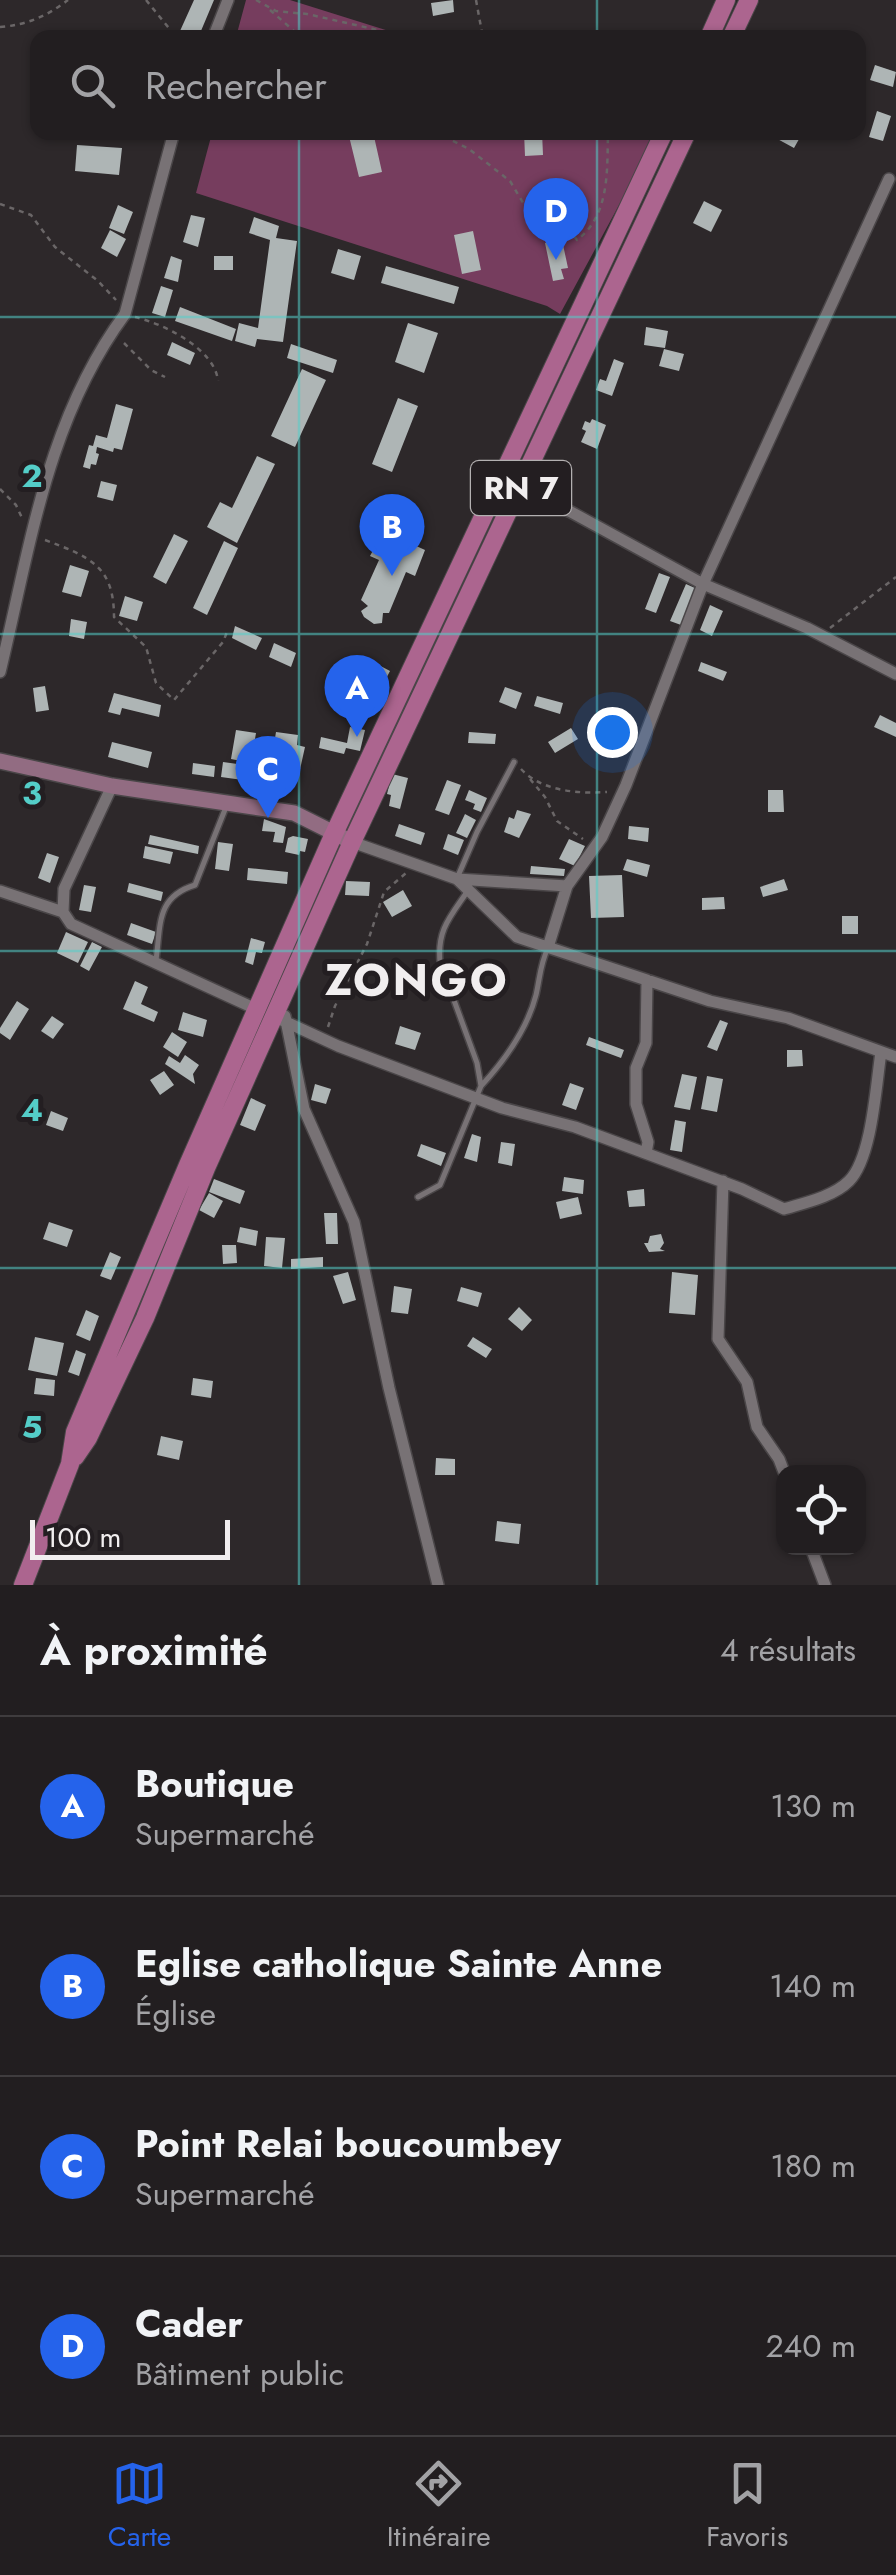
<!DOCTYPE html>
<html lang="fr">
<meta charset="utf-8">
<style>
body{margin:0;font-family:Jost,sans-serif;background:#2e2b2d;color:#f1f3f6}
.controls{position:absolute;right:30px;bottom:30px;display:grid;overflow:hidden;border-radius:20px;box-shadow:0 2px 8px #0004}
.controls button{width:90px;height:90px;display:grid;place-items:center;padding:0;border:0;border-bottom:2px solid #3f3c3e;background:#221e20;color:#f1f3f6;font:50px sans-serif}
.scale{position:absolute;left:30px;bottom:25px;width:200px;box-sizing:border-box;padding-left:10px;border:5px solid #f1eeef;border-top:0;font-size:28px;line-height:35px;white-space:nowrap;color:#f1eeef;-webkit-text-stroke:8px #231e21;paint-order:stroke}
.you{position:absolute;left:612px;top:732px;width:35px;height:35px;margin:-25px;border:8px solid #fff;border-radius:50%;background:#1a73e8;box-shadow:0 0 0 15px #1a73e833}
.badge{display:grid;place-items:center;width:65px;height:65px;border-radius:50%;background:#2563eb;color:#fff;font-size:32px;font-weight:700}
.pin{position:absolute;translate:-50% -82px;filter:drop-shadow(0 2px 5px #0008)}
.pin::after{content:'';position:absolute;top:52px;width:35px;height:30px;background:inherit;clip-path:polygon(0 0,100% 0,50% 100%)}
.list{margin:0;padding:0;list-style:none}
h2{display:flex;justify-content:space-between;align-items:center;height:130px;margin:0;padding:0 40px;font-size:42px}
h2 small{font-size:32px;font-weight:400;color:#a2a2a5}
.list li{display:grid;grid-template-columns:65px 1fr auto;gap:30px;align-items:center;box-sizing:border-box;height:180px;padding:0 40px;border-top:2px solid #3f3c3e}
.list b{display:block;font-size:38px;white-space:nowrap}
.list p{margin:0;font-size:32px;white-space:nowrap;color:#a2a2a5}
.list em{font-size:32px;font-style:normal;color:#a2a2a5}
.icon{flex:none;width:55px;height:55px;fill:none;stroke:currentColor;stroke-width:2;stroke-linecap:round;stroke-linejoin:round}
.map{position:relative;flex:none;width:896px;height:1585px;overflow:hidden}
.search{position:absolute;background:#221e20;box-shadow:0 2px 8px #0004;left:30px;right:30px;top:30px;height:110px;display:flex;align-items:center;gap:25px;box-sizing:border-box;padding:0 35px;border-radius:20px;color:#a2a2a5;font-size:38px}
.sheet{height:850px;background:#221e20}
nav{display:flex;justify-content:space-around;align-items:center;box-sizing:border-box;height:140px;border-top:2px solid #3f3c3e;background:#221e20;font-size:28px;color:#a2a2a5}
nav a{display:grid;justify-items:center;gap:5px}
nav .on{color:#2563eb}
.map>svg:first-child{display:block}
.forest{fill:#763d5e}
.building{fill:#aeb5b5}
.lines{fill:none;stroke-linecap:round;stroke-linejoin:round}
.lane-casing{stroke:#4a4648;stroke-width:8}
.street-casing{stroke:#4a4648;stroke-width:14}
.secondary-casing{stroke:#4a4648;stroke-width:18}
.primary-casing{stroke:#4a4648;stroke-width:20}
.path{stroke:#6a6667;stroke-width:2.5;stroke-dasharray:5 5;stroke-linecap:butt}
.lane{stroke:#787275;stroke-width:5}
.street{stroke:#787275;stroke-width:11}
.secondary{stroke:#926c82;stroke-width:15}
.primary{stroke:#ac658f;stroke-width:18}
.grid{fill:none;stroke:#54cdc8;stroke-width:2.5;stroke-opacity:0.55}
.labels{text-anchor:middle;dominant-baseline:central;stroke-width:10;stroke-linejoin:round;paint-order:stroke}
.shield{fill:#231e21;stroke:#b3b0b1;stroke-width:2.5}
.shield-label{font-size:32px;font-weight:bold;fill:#f1eeef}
.district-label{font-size:45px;font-weight:bold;letter-spacing:2.5px;fill:#f1eeef;stroke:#231e21}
.grid-label{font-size:32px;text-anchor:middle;font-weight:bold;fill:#54cdc8;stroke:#231e21;stroke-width:10;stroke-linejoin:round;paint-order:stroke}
</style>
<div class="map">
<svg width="896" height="1585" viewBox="0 0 896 1585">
<rect width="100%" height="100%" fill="#2d282a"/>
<!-- forest -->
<path class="forest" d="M246,0H290L408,37H236Z
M212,133H658L560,314L547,306L196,193Z"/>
<!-- building -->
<path class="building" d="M194,0H214L198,38L180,31Z
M453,0L454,12L433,16L431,3Z
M875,65L896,72L893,87L870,80Z
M877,111L891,116L883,141L869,137Z
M348,132H373L382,172L359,177Z
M524,132H542L543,155L525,156Z
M773,132H803L794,148L772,136Z
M77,145L122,148L119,175L75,171Z
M704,201L722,210L711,232L693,223Z
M118,205L133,212L124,234L109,228Z
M191,215L205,218L198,247L183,242Z
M254,217L279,226L276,238L297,241L283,342L257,339L255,347L235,341L239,323L258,328L270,240L249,233Z
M110,230L126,239L117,257L101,248Z
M473,231L481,270L462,274L454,235Z
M562,240L568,268L561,269L564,279L553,281L545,243Z
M338,249L361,256L354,280L331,273Z
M171,256L182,260L178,282L164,278Z
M214,256H233V270H214Z
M386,266L459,287L454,304L381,283Z
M161,286L173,290L165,317L152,313Z
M180,307L236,329L232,341L175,321Z
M408,323L438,333L424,373L395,362Z
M646,327L668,331L665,348L644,345Z
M172,342L195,353L190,365L167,355Z
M291,344L337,360L333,373L287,358Z
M664,349L684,354L679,371L659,366Z
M614,359L624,363L612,396L596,390L600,379L606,381Z
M302,369L326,380L295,447L271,436Z
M398,398L418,406L392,472L372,464Z
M116,404L133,409L122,450L114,448L113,452L97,447L96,453L99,454L96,465L91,464L90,469L83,467L89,445L93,446L96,435L107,438Z
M592,419L606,425L597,449L581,442L586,431L582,429L585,421L590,423Z
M257,456L275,464L237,543L207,527L220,502L232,508Z
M101,481L117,485L113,501L97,497Z
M174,534L188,541L166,584L153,577Z
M390,534L425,550L415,576L406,572L389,613H383L382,623L374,624L364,617L361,611L368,606L361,600L379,560L370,556L378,541L386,545Z
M224,541L238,548L207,615L193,608Z
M70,565L89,571L81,597L62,592Z
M659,573L670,577L656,613L645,609Z
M686,584L697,589L681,625L670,621Z
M125,596L143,602L137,621L119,616Z
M710,605L723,611L712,636L700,630Z
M71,619L87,622L84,639L69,636Z
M235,626L262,638L256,650L232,638Z
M274,643L296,653L291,667L269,657Z
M373,662L390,671L372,706L355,697Z
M701,662L727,672L723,681L698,671Z
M45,686L49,710L36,712L33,688Z
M505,687L522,693L516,709L499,702Z
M114,693L161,705L159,717L122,708L120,715L108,712Z
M537,696L563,703L560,714L534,706Z
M880,715L896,723V737L874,727Z
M350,727L365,730L360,751L346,748L344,754L319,748L321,737L347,743Z
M571,728L578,739L555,753L548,742Z
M236,730L256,733L251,763L231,759Z
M276,732L298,735L297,745L305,747L299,774L292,773L296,753L273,750Z
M469,732L496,734L495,744L468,743Z
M112,742L152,752L148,768L108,757Z
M223,762L252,766L250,781L221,777Z
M193,763L215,766L214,777L192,774Z
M268,767L289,769L288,785L267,784Z
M392,774L408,778L400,809L389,806L391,795L387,794Z
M447,780L461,785L449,815L435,810Z
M469,790L487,798L481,812L473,809L475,804L465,800Z
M768,790H783L784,812H768Z
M517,810L531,814L519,838L504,832L509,817L514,819Z
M465,814L476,820L467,838L456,833Z
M264,819L286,827L283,843L273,842L275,832L262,831Z
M399,824L425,833L421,845L395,836Z
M629,826L649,828L648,842L628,839Z
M448,834L464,840L458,855L443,849Z
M150,835L199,846L198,854L148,844Z
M293,836L308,839L305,852L300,851L299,855L285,852L288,838Z
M569,839L585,846L575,866L559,859Z
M218,842L233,844L229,871L215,869Z
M145,846L173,852L170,864L143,858Z
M47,853L59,857L50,883L38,878Z
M627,859L650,865L647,877L623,870Z
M531,866L565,869L564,876L530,874Z
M248,868L288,872L287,884L247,880Z
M622,875L624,917L591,918L589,876Z
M784,879L788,890L763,897L760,887Z
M346,881L370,882L369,896L345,895Z
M129,883L163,892L161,901L127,892Z
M84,885L96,887L91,912L79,910Z
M403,890L412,906L392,917L383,902Z
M724,897L725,909L702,910V898Z
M842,916H858V934H842Z
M131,923L156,932L152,944L127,935Z
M66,932L88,942L78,963L57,953Z
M251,938L265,942L262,953L256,952L253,965L245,962Z
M92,942L102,947L89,971L80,966Z
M135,981L148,987L141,1004L158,1012L154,1022L123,1009Z
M17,1001L29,1009L10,1040L0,1033V1028Z
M183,1012L207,1020L203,1037L178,1030Z
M52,1016L64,1024L53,1039L41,1031Z
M720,1020L728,1023L717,1051L707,1047Z
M400,1026L421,1033L415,1050L395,1044Z
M172,1032L187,1042L178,1057L163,1047Z
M589,1037L624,1050L621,1058L586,1045Z
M787,1050H802L803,1066L787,1067Z
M185,1055L199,1065L193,1074L195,1084L165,1064L169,1056L180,1063Z
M164,1071L174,1085L160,1095L150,1080Z
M682,1074L697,1077L690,1110L674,1107Z
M707,1076L723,1079L717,1112L701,1109Z
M570,1083L584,1088L576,1110L562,1105Z
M315,1084L331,1089L326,1104L311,1100Z
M251,1098L266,1105L255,1131L240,1125Z
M51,1111L68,1118L63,1131L46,1125Z
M675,1120L686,1122L682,1152L670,1150Z
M472,1134L481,1137L477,1162L464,1158Z
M501,1142L515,1144L512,1166L498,1163Z
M421,1144L446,1153L441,1166L417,1156Z
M564,1177L584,1180L583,1194L562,1191Z
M214,1179L245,1191L240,1204L209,1192Z
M644,1189L645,1206L629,1207L627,1191Z
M209,1193L223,1201L214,1218L199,1210Z
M578,1197L582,1214L560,1219L556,1202Z
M324,1213H337L338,1244H326Z
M49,1222L73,1230L67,1247L43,1239Z
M240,1227L258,1231L256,1246L237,1242Z
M661,1234L664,1243L660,1249L665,1251L649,1252L644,1243H648L650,1236Z
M266,1237L285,1238L282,1268L264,1266Z
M222,1245H236L237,1263L223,1264Z
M110,1252L121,1257L111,1280L100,1276Z
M323,1257V1267L291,1269V1259Z
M348,1272L356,1300L343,1304L333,1276Z
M672,1272L698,1275L695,1315L669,1313Z
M394,1286L412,1289L408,1314L391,1312Z
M461,1287L482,1293L478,1307L457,1301Z
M519,1307L532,1320L522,1331L508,1319Z
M86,1310L99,1316L90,1341L76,1335Z
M35,1337L64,1343L57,1376L28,1370Z
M473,1337L492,1349L486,1358L467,1346Z
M76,1350L86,1354L79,1376L68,1372Z
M36,1378L55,1380L54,1396L34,1394Z
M193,1378L213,1381L211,1398L191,1395Z
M161,1436L183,1441L179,1460L157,1455Z
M436,1458L455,1459V1475H435Z
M497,1521L521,1524L519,1544L495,1541Z"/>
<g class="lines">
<defs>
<path id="lane" d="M458,876L477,832L514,762
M156,960C161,924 156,897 195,885L226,807
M481,1086C505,1060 527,1030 536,995C540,978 540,964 548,948
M418,1197L440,1185L481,1086L477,1063L440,962C437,930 450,917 467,892"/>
<path id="street" d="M213,38L228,0
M520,491L571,512L703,584L807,628L896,674
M0,672C30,548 47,419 125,314L174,132
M112,786L64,889L63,912L71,924L256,1009
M352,842L457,879L517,937L710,1001L788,1018L896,1057
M457,879L567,886
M0,891L63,912
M548,947L567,886L602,837L626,785L703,584L889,179
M273,1016L338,1046L502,1108L575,1127L742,1189L784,1209C804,1203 833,1197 849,1181C872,1158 876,1085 881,1052
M285,1016L304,1109L354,1222L389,1388L438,1585
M646,1153L648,1142L636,1104V1068L646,1043L647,980
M723,1181L718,1339L747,1382L757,1427L779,1459L784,1472
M811,1548L825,1585"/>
<path id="secondary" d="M0,761L112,786L294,813L352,842"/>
<path id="primary" d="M709,38L726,0
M731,38L749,0
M75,1457L88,1438L145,1318L206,1168L352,842L687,132
M23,1585L70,1464L75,1432L188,1165L333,836L664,132"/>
</defs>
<!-- lane casing -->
<use href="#lane" class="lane-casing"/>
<!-- street casing -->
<use href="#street" class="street-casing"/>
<!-- secondary casing -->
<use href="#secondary" class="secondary-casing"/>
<!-- primary casing -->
<use href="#primary" class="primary-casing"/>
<!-- path -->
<path class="path" d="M146,0L177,38
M256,0L276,11L307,14L413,38
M476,0L483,38
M270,10L302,38
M0,27C27,25 47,16 68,0
M435,132L469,149L510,181L531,216L568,228L577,240C610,215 607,171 608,132
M0,204L31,215L55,247L98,281L116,300
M135,317C164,324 215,349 218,381
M124,343L151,370L165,377
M0,489L16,505L23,520
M45,540C90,557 114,566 114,617L146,647L156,683L174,700L223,642L227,632
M830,628L896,577
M521,769C541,791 578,794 607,792
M530,779L545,797L557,821L583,839
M328,1027L335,1006L367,944L384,892L406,873"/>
<!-- lane -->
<use href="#lane" class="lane"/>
<!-- street -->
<use href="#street" class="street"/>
<!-- secondary -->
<use href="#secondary" class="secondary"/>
<!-- primary -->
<use href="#primary" class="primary"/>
</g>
<!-- grid -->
<path class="grid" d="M299,0V38M597,0V38M299,132V1585M597,132V1585M0,317H896M0,634H896M0,951H896M0,1268H896"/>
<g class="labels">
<!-- shield labels -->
<rect class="shield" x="471" y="461" width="100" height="54" rx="8"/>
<g class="shield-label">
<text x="521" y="488">RN 7</text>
</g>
<!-- district labels -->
<g class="district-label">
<text x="417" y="979">ZONGO</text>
</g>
</g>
<g class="grid-label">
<text x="32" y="487">2</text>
<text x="32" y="804">3</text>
<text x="32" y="1121">4</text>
<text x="32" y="1438">5</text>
</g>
</svg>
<div class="controls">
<button><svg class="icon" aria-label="locate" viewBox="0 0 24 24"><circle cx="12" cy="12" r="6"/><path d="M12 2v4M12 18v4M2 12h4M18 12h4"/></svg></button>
</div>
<div class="scale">100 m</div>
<div class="you"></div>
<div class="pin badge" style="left:357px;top:737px">A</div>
<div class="pin badge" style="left:392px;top:576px">B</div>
<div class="pin badge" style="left:268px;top:818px">C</div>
<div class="pin badge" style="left:556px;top:260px">D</div>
<div class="search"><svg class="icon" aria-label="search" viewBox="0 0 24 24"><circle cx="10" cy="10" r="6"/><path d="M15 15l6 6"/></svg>Rechercher</div>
</div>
<section class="sheet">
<h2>À proximité<small>4 résultats</small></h2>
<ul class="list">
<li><span class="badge">A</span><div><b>Boutique</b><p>Supermarché</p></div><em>130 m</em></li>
<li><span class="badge">B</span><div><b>Eglise catholique Sainte Anne</b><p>Église</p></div><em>140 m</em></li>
<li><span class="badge">C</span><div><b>Point Relai boucoumbey</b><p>Supermarché</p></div><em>180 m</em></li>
<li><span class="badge">D</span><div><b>Cader</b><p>Bâtiment public</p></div><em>240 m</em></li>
</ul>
</section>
<nav>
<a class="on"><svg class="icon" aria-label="map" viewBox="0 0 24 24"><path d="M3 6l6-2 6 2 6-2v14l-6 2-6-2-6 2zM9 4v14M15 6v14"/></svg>Carte</a>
<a><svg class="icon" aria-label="directions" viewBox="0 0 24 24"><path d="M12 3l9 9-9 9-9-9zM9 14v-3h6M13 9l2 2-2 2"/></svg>Itinéraire</a>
<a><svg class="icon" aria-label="saved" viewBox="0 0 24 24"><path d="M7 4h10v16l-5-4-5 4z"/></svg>Favoris</a>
</nav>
